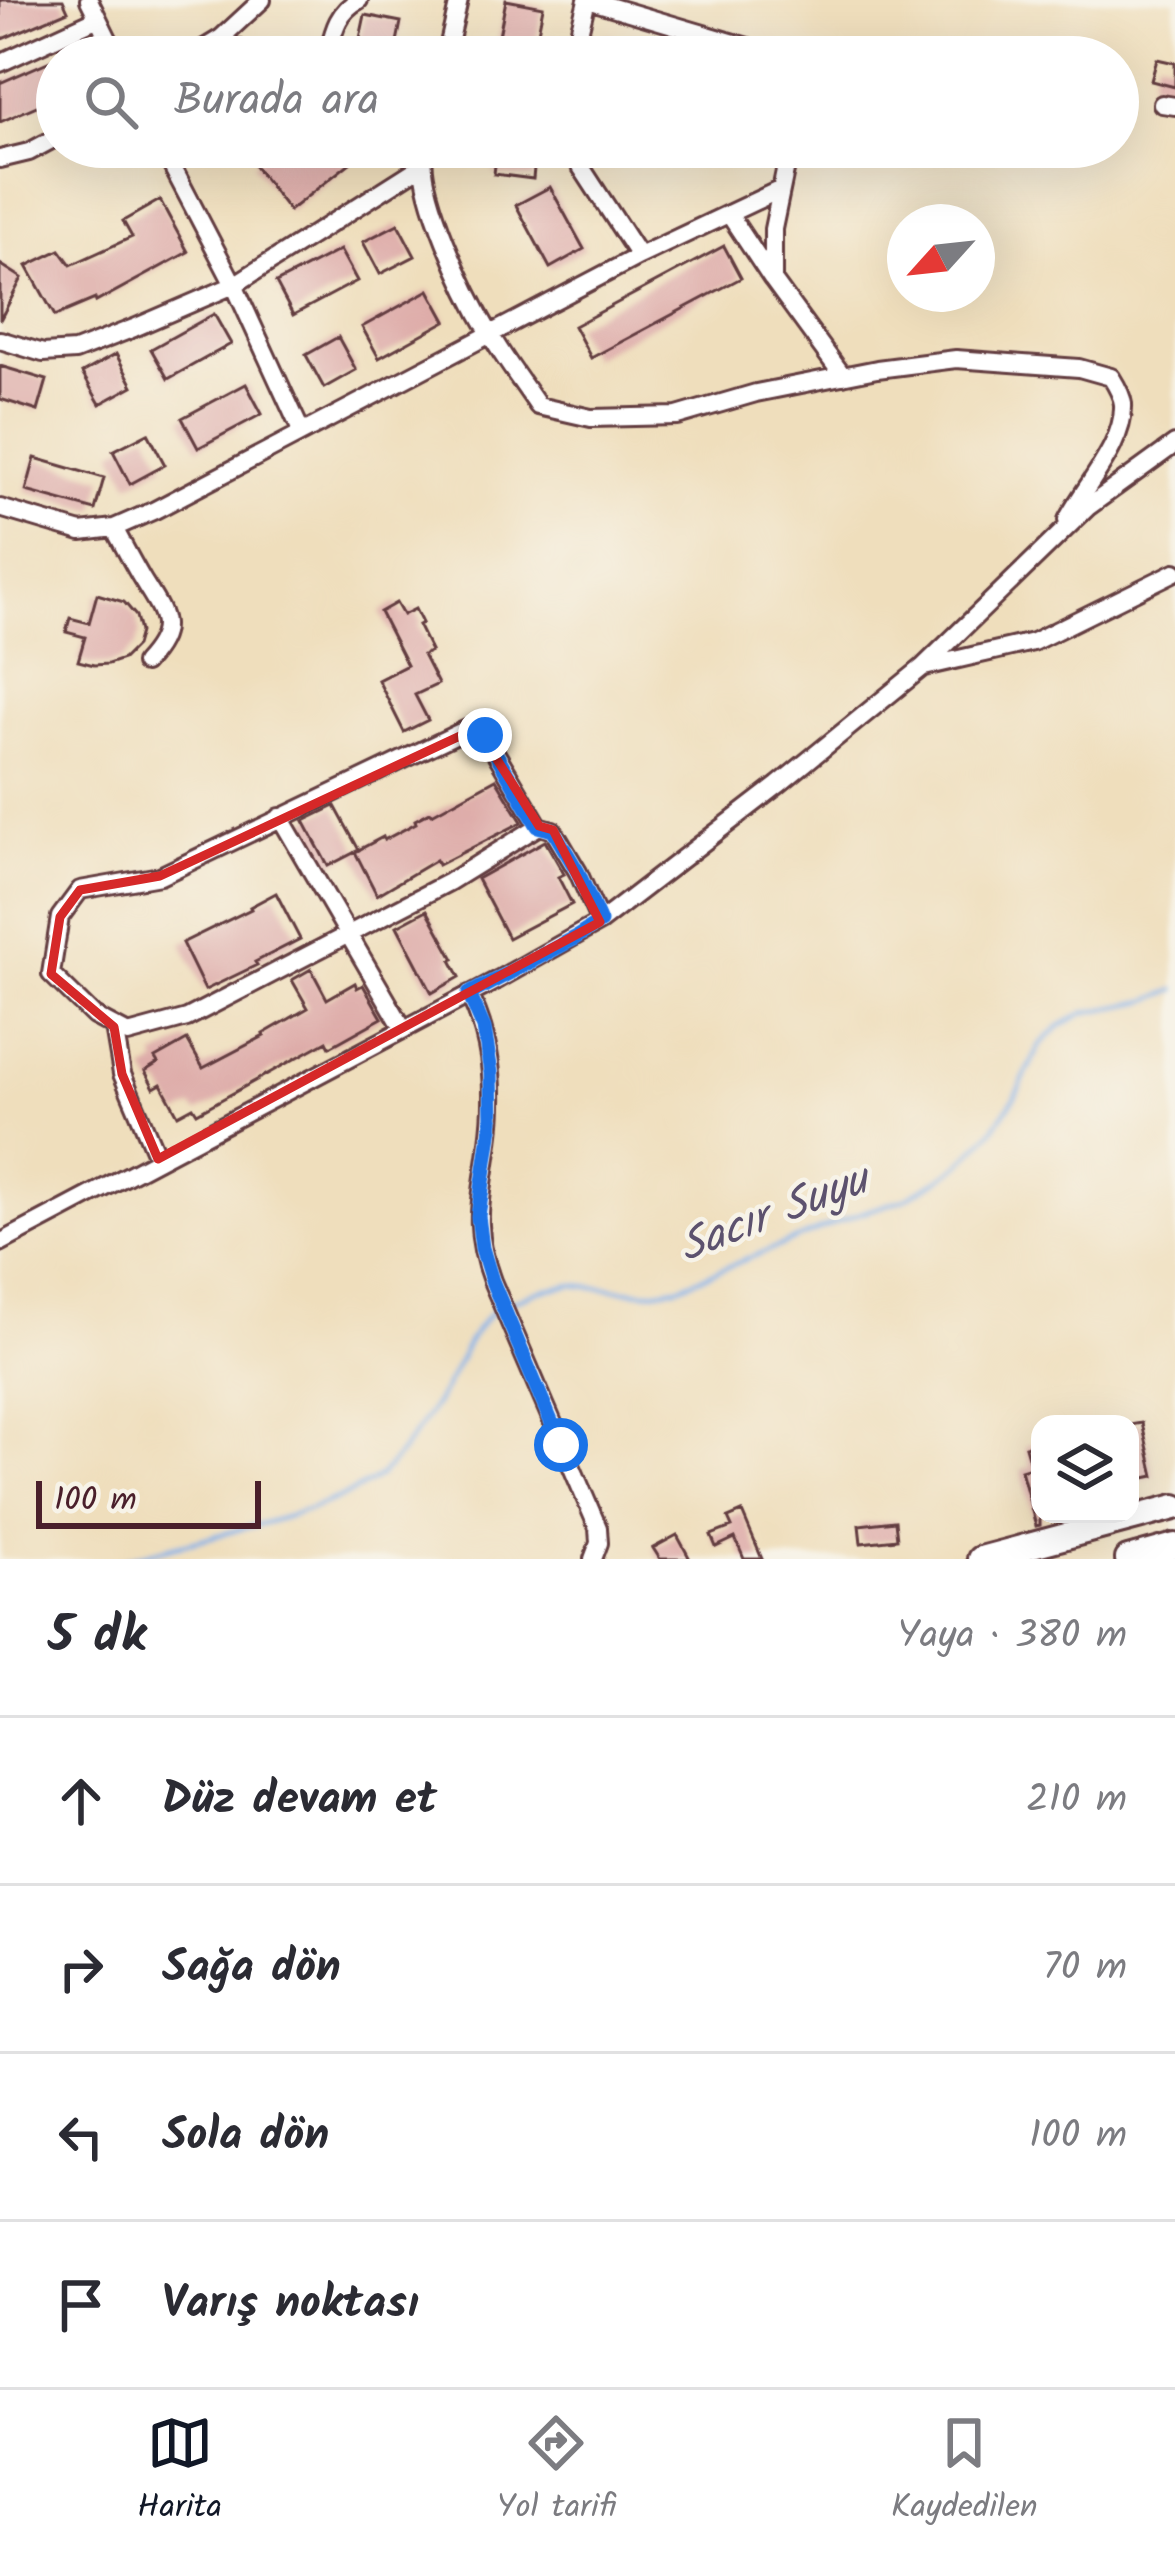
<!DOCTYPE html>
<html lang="tr">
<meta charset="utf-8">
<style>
body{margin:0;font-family:Kalam,sans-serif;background:#f2f2f3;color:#2b2b33}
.controls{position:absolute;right:36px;bottom:36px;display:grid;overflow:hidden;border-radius:24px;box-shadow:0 12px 48px #0002}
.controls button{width:108px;height:108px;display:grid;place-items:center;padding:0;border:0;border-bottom:3px solid #e1e1e2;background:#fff;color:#2b2b33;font:60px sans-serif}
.compass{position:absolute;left:887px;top:204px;width:108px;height:108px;border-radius:50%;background:#fff;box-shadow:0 12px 48px #0002;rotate:243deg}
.scale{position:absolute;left:36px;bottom:30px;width:225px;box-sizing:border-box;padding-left:12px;border:6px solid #4a1f2b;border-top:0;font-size:33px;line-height:42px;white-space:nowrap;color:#4a1f2b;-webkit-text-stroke:9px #f7f3e8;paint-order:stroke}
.stop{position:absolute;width:36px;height:36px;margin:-27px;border:9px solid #1a73e8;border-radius:50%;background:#fff}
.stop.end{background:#1a73e8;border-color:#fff;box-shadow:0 3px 12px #0008}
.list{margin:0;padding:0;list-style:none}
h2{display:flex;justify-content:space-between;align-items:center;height:156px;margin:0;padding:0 48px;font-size:51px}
h2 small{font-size:39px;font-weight:400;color:#7c7c81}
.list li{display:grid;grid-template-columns:78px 1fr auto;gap:36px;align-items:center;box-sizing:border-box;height:168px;padding:0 48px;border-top:3px solid #e1e1e2}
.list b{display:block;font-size:45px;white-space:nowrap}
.list em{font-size:39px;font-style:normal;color:#7c7c81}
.icon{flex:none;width:66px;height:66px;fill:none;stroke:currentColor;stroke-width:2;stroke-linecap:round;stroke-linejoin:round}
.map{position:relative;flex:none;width:1175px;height:1559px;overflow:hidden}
.search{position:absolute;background:#fff;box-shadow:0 12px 48px #0002;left:36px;right:36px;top:36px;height:132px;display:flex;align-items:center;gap:30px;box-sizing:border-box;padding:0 42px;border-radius:66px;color:#7c7c81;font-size:45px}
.sheet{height:828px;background:#fff}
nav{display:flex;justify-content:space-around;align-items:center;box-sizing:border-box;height:168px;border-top:3px solid #e1e1e2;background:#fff;font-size:33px;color:#7c7c81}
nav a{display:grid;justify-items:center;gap:6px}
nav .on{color:#111827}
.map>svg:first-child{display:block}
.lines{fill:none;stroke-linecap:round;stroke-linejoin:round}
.stream{stroke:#7dafe9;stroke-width:4.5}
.building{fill:#deaca9}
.minor-casing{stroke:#633c41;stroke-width:22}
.highway-casing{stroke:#633c41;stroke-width:30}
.minor{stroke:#fff;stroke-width:16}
.highway{stroke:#fff;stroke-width:24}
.route{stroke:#1a73e8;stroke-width:15}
.marked{fill:none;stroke:#d62828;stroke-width:9;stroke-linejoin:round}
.labels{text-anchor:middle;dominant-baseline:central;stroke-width:9;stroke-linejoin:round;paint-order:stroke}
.water-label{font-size:45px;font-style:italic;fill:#5c516e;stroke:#f7f3e8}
</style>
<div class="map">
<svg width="1175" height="1559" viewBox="0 0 1175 1559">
<rect width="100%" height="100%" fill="#f7f3e8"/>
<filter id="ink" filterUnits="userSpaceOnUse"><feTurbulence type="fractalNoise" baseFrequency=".00833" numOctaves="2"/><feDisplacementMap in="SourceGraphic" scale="24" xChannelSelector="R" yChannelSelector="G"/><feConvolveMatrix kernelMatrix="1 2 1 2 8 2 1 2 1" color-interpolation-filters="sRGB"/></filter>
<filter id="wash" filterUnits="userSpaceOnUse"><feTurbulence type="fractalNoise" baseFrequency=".004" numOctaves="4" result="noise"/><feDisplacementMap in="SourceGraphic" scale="48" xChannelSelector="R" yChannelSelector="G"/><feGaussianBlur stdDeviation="2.7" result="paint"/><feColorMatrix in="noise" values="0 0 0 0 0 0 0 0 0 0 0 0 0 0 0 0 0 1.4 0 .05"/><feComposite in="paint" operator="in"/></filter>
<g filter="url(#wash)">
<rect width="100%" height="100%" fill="#efdebc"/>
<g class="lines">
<!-- stream -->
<path class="stream" d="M507,1303L541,1290L573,1285L645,1292L678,1287L863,1212L902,1200L940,1179L958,1166L990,1134L1015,1097L1040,1045L1060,1026L1084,1013L1147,1001L1175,990
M127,1559C186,1540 351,1511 388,1468C405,1447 422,1424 437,1401C457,1370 467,1331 497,1308"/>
</g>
<g id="blocks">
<!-- building -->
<path class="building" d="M0,0H63L68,11L0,40Z
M506,0L543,7L533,57H495Z
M365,15L401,22L394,57H356Z
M605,34L674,53L673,57H599Z
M57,58V97L0,122V83Z
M1157,59L1175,63V87L1151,81Z
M275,147H338L350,163L289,211L253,164Z
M497,147H536L533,179L494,174Z
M550,187L584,249L550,268L516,205Z
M160,200L188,252L96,302L95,299L55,316L27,266L60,250L71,265L132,237L123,221Z
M398,224L415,256L380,274L363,242Z
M724,246L741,278L591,358L574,326Z
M340,250L357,281L293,315L276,283Z
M0,264L22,278L0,320Z
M429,290L446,321L379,358L362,327Z
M214,314L231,344L168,379L151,349Z
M338,337L356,370L324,388L306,355Z
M116,354L133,386L100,404L82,373Z
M0,366L47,380L38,411L0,399Z
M246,384L262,414L198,448L182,418Z
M148,433L165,465L130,484L113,451Z
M35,458L104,478L95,510L26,491Z
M97,594L124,602L136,616L140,632L136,646L123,659L108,664L94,665L78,661L85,637L66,632L70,618L89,623Z
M396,603L403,615L415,609L422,623L418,625L431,651L423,655L438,684L415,695L428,720L404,732L378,680L407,665L380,612Z
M496,779L522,822L438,865L436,860L377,895L355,852L383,837L384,840L416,823L415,820L430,812L432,814Z
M335,806L359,850L328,866L304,821Z
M545,841L564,874L558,877L572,904L508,938L477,879Z
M276,893L300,939L255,962L257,965L205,990L182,943L251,909L250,907Z
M427,910L454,959L451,960L460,977L432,993L397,926Z
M311,969L327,999L355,983L357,988L363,985L382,1018L330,1047L327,1041L197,1113L193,1107L178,1115L161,1084L154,1088L145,1071L158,1063L155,1058L187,1040L203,1068L264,1036L263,1034L308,1008L292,980Z
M1142,1423L1154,1476L1140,1479L1130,1425Z
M1040,1442V1525L1036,1526L1021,1470L1031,1467L1025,1446Z
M742,1512L762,1559H744L735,1538L716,1547L711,1535L732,1527L728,1518Z
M895,1521L897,1539L861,1543L859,1525Z
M677,1535L690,1559H660L653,1548Z"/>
</g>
</g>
<g filter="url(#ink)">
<use href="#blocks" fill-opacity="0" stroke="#633c41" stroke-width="3"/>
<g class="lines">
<defs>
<path id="minor" d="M89,0L117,57
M588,0L748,47L763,57
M221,38L252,57
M190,57L221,38L262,0
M327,57C333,34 336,12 359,0
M446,57L459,0
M573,57L587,0
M0,63L98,18
M1162,104L1175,106
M162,147L234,285L302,433
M399,147L422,159
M425,147C414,187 468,297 490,334C504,359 522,382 538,406L591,418L677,416L756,393L877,369L956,359L1079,368L1111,377C1116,385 1122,395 1123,404C1125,444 1085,485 1067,520
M568,147L639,256
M790,147L773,229V280L843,376
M0,159L29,152L57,137
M729,214L772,279
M0,340L43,353L75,351L134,328L234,285L423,165
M0,508L81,532L114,528L155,510L639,256L779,190
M114,528C123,545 132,562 142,579C164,615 177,627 144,663
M924,667L1033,642L1175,572
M280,817L403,1028
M539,826L449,882L187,1018L128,1034L94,1016L51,974L60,917L80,890L160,876L467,729L477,728L485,735L539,826L553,830L578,872L600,922
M469,994C492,1040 496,1091 489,1142C482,1198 471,1224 492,1281L598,1528L599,1543L593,1559
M114,1027L122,1074L158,1159
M0,1243L499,979L600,922L778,785L923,667L1088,507L1175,444"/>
<path id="highway" d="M980,1559L1175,1507
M1128,1559L1175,1546"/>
</defs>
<!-- minor casing -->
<use href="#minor" class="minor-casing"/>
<!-- highway casing -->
<use href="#highway" class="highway-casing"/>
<!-- minor -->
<use href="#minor" class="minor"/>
<!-- highway -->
<use href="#highway" class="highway"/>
</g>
</g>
<g class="lines" filter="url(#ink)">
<!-- route -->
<path class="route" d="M485,735L538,826L553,830L578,872L600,922L575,938L469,994L484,1028L491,1073L492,1121L478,1216L482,1248L492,1281L561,1445"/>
</g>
<!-- marked area -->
<path class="marked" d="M477,728L539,826L553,830L600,922L158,1159L122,1074L114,1027L51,974L60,917L80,890L160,876Z"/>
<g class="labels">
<!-- water labels -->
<g class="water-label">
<text transform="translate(774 1215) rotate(-21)">Sacır Suyu</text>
</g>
</g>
</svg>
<div class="controls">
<button><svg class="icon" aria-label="layers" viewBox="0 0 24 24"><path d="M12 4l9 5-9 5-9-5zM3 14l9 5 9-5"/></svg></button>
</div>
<svg class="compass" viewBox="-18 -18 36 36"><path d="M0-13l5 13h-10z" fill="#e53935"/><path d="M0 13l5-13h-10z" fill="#7c7c81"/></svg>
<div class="scale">100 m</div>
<div class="stop" style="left:561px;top:1445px"></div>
<div class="stop end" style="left:485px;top:735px"></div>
<div class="search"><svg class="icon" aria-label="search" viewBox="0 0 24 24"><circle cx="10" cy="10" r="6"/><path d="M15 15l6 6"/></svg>Burada ara</div>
</div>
<section class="sheet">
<h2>5 dk<small>Yaya · 380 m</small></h2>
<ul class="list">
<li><svg class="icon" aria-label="ahead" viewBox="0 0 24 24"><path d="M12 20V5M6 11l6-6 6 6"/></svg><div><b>Düz devam et</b></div><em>210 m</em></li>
<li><svg class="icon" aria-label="right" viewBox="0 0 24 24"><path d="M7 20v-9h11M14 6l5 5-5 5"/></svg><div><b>Sağa dön</b></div><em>70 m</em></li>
<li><svg class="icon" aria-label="left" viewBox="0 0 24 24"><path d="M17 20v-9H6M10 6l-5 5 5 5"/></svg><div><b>Sola dön</b></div><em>100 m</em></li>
<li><svg class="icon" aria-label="arrive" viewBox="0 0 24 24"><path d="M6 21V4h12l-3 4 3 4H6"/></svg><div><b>Varış noktası</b></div></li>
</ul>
</section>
<nav>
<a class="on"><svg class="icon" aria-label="map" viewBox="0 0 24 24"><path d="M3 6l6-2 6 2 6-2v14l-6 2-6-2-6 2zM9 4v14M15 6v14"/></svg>Harita</a>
<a><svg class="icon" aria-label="directions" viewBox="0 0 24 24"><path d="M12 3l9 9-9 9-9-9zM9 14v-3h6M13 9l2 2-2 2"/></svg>Yol tarifi</a>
<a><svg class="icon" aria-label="saved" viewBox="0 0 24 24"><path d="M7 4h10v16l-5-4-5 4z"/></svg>Kaydedilen</a>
</nav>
